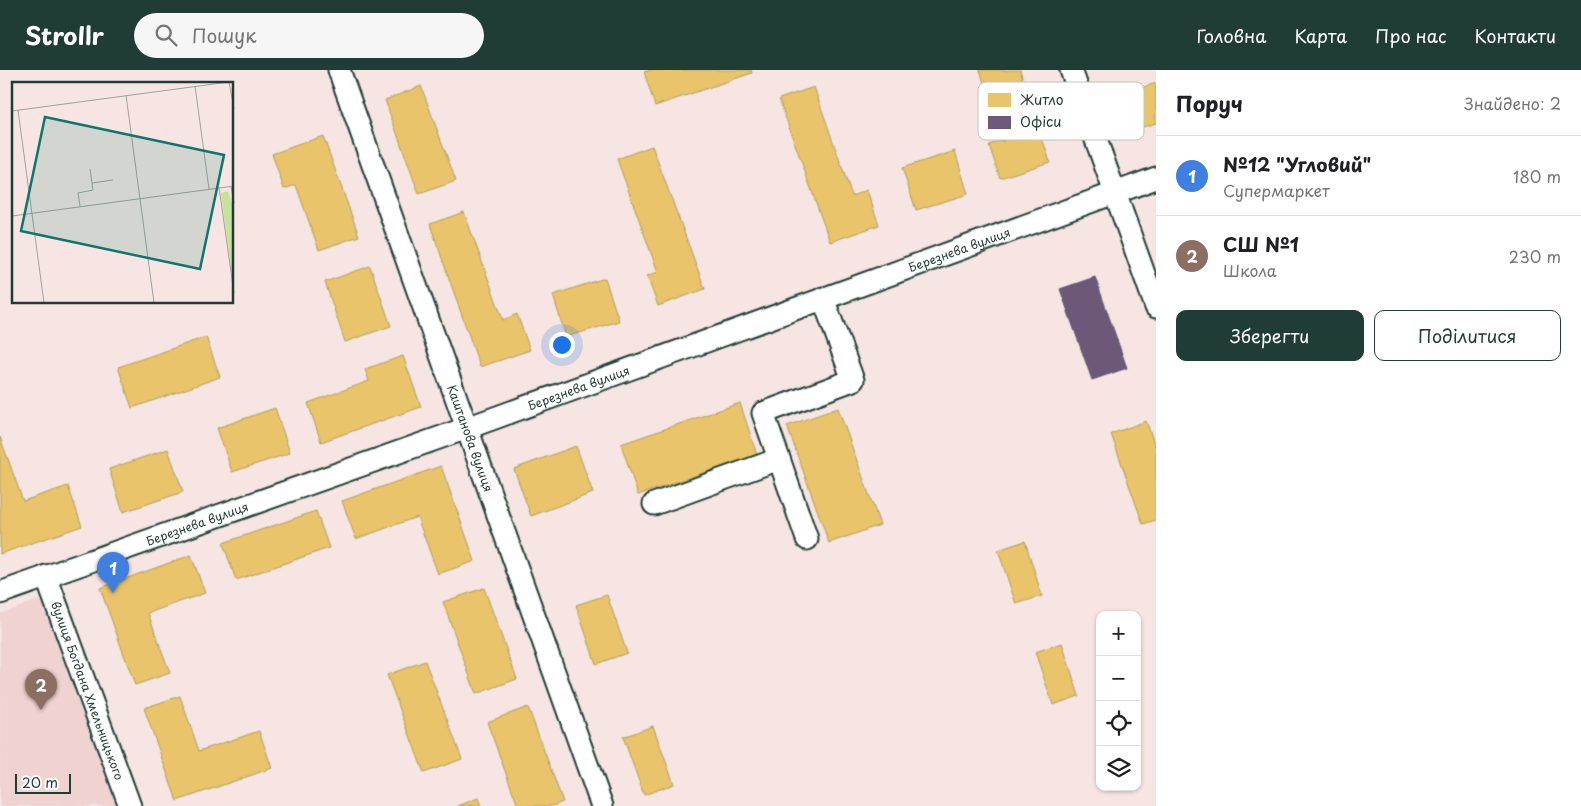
<!DOCTYPE html>
<html lang="uk">
<meta charset="utf-8">
<style>
body{margin:0;font-family:"Playpen Sans",sans-serif;background:#f6f6f6;color:#202124}
.controls{position:absolute;right:15px;bottom:15px;display:grid;overflow:hidden;border-radius:10px;box-shadow:0 1px 4px #0004}
.controls button{width:45px;height:45px;display:grid;place-items:center;padding:0;border:0;border-bottom:1px solid #e0e0e0;background:#fff;color:#202124;font:25px sans-serif}
.scale{position:absolute;left:15px;bottom:12px;width:56px;box-sizing:border-box;padding-left:5px;border:2px solid #1f3d34;border-top:0;font-size:14px;line-height:18px;white-space:nowrap;color:#1f3d34;-webkit-text-stroke:4px #fff;paint-order:stroke}
.you{position:absolute;left:561px;top:274px;width:18px;height:18px;margin:-12px;border:4px solid #fff;border-radius:50%;background:#1a73e8;box-shadow:0 0 0 8px #1a73e833}
.badge{display:grid;place-items:center;width:32px;height:32px;border-radius:50%;background:#1f3d34;color:#fff;font-size:16px;font-weight:700}
.pin{position:absolute;translate:-50% -41px;filter:drop-shadow(0 1px 2px #0008)}
.pin::after{content:'';position:absolute;top:26px;width:18px;height:15px;background:inherit;clip-path:polygon(0 0,100% 0,50% 100%)}
.list{margin:0;padding:0;list-style:none}
h2{display:flex;justify-content:space-between;align-items:center;height:65px;margin:0;padding:0 20px;font-size:21px}
h2 small{font-size:16px;font-weight:400;color:#757577}
.list li{display:grid;grid-template-columns:32px 1fr auto;gap:15px;align-items:center;box-sizing:border-box;height:80px;padding:0 20px;border-top:1px solid #e0e0e0}
.list b{display:block;font-size:19px;white-space:nowrap}
.list p{margin:0;font-size:16px;white-space:nowrap;color:#757577}
.list em{font-size:16px;font-style:normal;color:#757577}
.actions{display:flex;gap:10px;padding:15px 20px}
.actions a{flex:1;padding:11px 0;border:1px solid #1f3d34;border-radius:10px;text-align:center;font-size:18px;color:#1f3d34}
.actions .main{background:#1f3d34;color:#fff}
.icon{flex:none;width:28px;height:28px;fill:none;stroke:currentColor;stroke-width:2;stroke-linecap:round;stroke-linejoin:round}
.map{position:relative;flex:none;width:1156px;height:736px;overflow:hidden}
header{display:flex;align-items:center;gap:30px;box-sizing:border-box;height:70px;padding:0 25px;background:#1f3d34;color:#fff}
header strong{font-size:24px}
nav{display:flex;gap:28px;margin-inline-start:auto;font-size:18px}
.search{width:350px;height:45px;background:#f6f6f6;display:flex;align-items:center;gap:12px;box-sizing:border-box;padding:0 18px;border-radius:28px;color:#757577;font-size:19px}
main{display:flex}
aside{flex:1;background:#fff}
.map>svg:first-child{display:block}
.built{fill:#f0d2d0}
.homes{fill:#e9c46a;stroke:#ac9c5a}
.offices{fill:#6d597a;stroke:#565165}
.lines{fill:none;stroke-linecap:round;stroke-linejoin:round}
.minor-casing{stroke:#1f3d34;stroke-width:25}
.minor{stroke:#fff;stroke-width:21}
.labels{text-anchor:middle;dominant-baseline:central;stroke-width:5;stroke-linejoin:round;paint-order:stroke}
.street-label{font-size:12px;fill:#1f3d34;stroke:#fff}
.inset-road{fill:none;stroke:#a0a29d;stroke-width:1}
.view{fill:#0f766e;fill-opacity:0.15;stroke:#0f766e;stroke-width:2.5}
.inset-edge{fill:none;stroke:#1f3d34;stroke-width:2.5}
.key{fill:#fff;stroke:#bcc5c2;stroke-width:1}
.key-label{font-size:14px;fill:#1f3d34}
</style>
<header>
<strong>Strollr</strong>
<div class="search"><svg class="icon" aria-label="search" viewBox="0 0 24 24"><circle cx="10" cy="10" r="6"/><path d="M15 15l6 6"/></svg>Пошук</div>
<nav><a>Головна</a><a>Карта</a><a>Про нас</a><a>Контакти</a></nav>
</header>
<main>
<div class="map">
<svg width="1156" height="736" viewBox="0 0 1156 736">
<rect width="100%" height="100%" fill="#f6e5e3"/>
<filter id="ink" filterUnits="userSpaceOnUse"><feTurbulence type="fractalNoise" baseFrequency=".02" numOctaves="2"/><feDisplacementMap in="SourceGraphic" scale="10" xChannelSelector="R" yChannelSelector="G"/><feConvolveMatrix kernelMatrix="1 2 1 2 8 2 1 2 1" color-interpolation-filters="sRGB"/></filter>
<g filter="url(#ink)">
<!-- built -->
<path class="built" d="M41,529L117,736H0V544Z"/>
<!-- homes -->
<path class="homes" d="M651,0H751L752,3L655,36L644,2Z
M980,0H1020L1050,92L1000,108L989,75L1002,70L1003,72Z
M1156,13V53L1143,57L1131,21Z
M421,16L456,111L419,124L385,30Z
M814,17L852,126L867,120L879,155L830,172L779,29Z
M323,66L359,166L319,180L296,115L284,119L272,84Z
M652,76L705,219L658,236L647,206L658,202L617,89Z
M955,81L968,124L916,140L902,98Z
M464,142L503,250L517,244L530,280L480,297L430,154Z
M370,196L391,256L345,272L325,212Z
M605,208L619,251L566,267L553,225Z
M206,267L220,307L132,338L118,297Z
M403,286L421,337L321,372L308,333L369,311L365,299Z
M740,333L757,385L638,425L621,374Z
M275,338L290,383L232,402L217,358Z
M838,338L880,455L829,473L787,356Z
M1146,351L1156,378V450L1143,454L1111,364Z
M0,367L23,431L68,416L82,456L0,484Z
M576,376L593,423L531,446L514,399Z
M168,379L183,422L123,442L109,399Z
M441,396L475,491L438,504L417,447L356,469L342,431Z
M316,441L329,478L236,510L223,473Z
M1025,471L1042,526L1016,534L998,480Z
M191,485L205,523L148,543L170,603L135,615L100,518Z
M484,518L517,609L476,624L443,532Z
M607,525L627,583L596,594L576,535Z
M1062,573L1079,626L1053,635L1035,582Z
M425,591L462,689L424,703L387,605Z
M180,626L199,681L259,661L272,698L177,731L144,638Z
M528,637L563,732L552,736H518L487,652Z
M653,656L674,714L644,725L623,667Z
M478,728L481,736H458Z"/>
<!-- offices -->
<path class="offices" d="M1095,207L1127,298L1092,310L1060,219Z"/>
<g class="lines">
<defs>
<g id="minor">
<path id="s1" d="M339,0L602,736"/>
<path d="M1071,0L1156,237"/>
<path d="M654,434L779,389"/>
<path d="M807,469L763,343L853,310L823,228"/>
<path id="s2" d="M46,506L130,736"/>
<path id="s3" d="M0,523L467,358L1156,108"/>
</g>
</defs>
<!-- minor casing -->
<use href="#minor" class="minor-casing"/>
<!-- minor -->
<use href="#minor" class="minor"/>
</g>
</g>
<g class="labels">
<!-- street labels -->
<g class="street-label">
<text stroke="none"><textPath href="#s3" startOffset="1019">Березнева вулиця</textPath></text>
<text stroke="none"><textPath href="#s3" startOffset="614">Березнева вулиця</textPath></text>
<text stroke="none"><textPath href="#s1" startOffset="391">Каштанова вулиця</textPath></text>
<text stroke="none"><textPath href="#s3" startOffset="209">Березнева вулиця</textPath></text>
<text stroke="none"><textPath href="#s2" startOffset="122">вулиця Богдана Хмельницького</textPath></text>
</g>
</g>
<!-- overview -->
<g transform="translate(12 12)">
<rect width="221" height="221" fill="#f6e5e3"/>
<path d="M216,109L222,128L221,201L209,111Z" fill="#c7e299"/>
<path class="inset-road" d="M217,0L222,27M183,4L197,107M114,13L142,221M6,28L32,221M0,29L217,0M80,101L101,98M219,104L222,121M207,105L222,211M68,124L66,111L81,108L78,87M0,134L222,104"/>
<path class="view" d="M33,35L212,73L188,187L9,149Z"/>
<rect width="221" height="221" class="inset-edge"/>
</g>
<!-- legend -->
<rect x="978" y="12" width="166" height="58" rx="8" class="key"/>
<rect x="988" y="23" width="23" height="14" fill="#e9c46a"/>
<rect x="988" y="46" width="23" height="13" fill="#6d597a"/>
<g class="key-label">
<text x="1020" y="35">Житло</text>
<text x="1020" y="57">Офіси</text>
</g>
</svg>
<div class="controls">
<button>+</button>
<button>−</button>
<button><svg class="icon" aria-label="locate" viewBox="0 0 24 24"><circle cx="12" cy="12" r="6"/><path d="M12 2v4M12 18v4M2 12h4M18 12h4"/></svg></button>
<button><svg class="icon" aria-label="layers" viewBox="0 0 24 24"><path d="M12 4l9 5-9 5-9-5zM3 14l9 5 9-5"/></svg></button>
</div>
<div class="scale">20 m</div>
<div class="you"></div>
<div class="pin badge" style="left:113px;top:523px;background:#3f7fe0">1</div>
<div class="pin badge" style="left:41px;top:640px;background:#8d6e63">2</div>
</div>
<aside>
<h2>Поруч<small>Знайдено: 2</small></h2>
<ul class="list">
<li><span class="badge" style="background:#3f7fe0">1</span><div><b>№12 &quot;Угловий&quot;</b><p>Супермаркет</p></div><em>180 m</em></li>
<li><span class="badge" style="background:#8d6e63">2</span><div><b>СШ №1</b><p>Школа</p></div><em>230 m</em></li>
</ul>
<div class="actions"><a class="main">Зберегти</a><a>Поділитися</a></div>
</aside>
</main>
